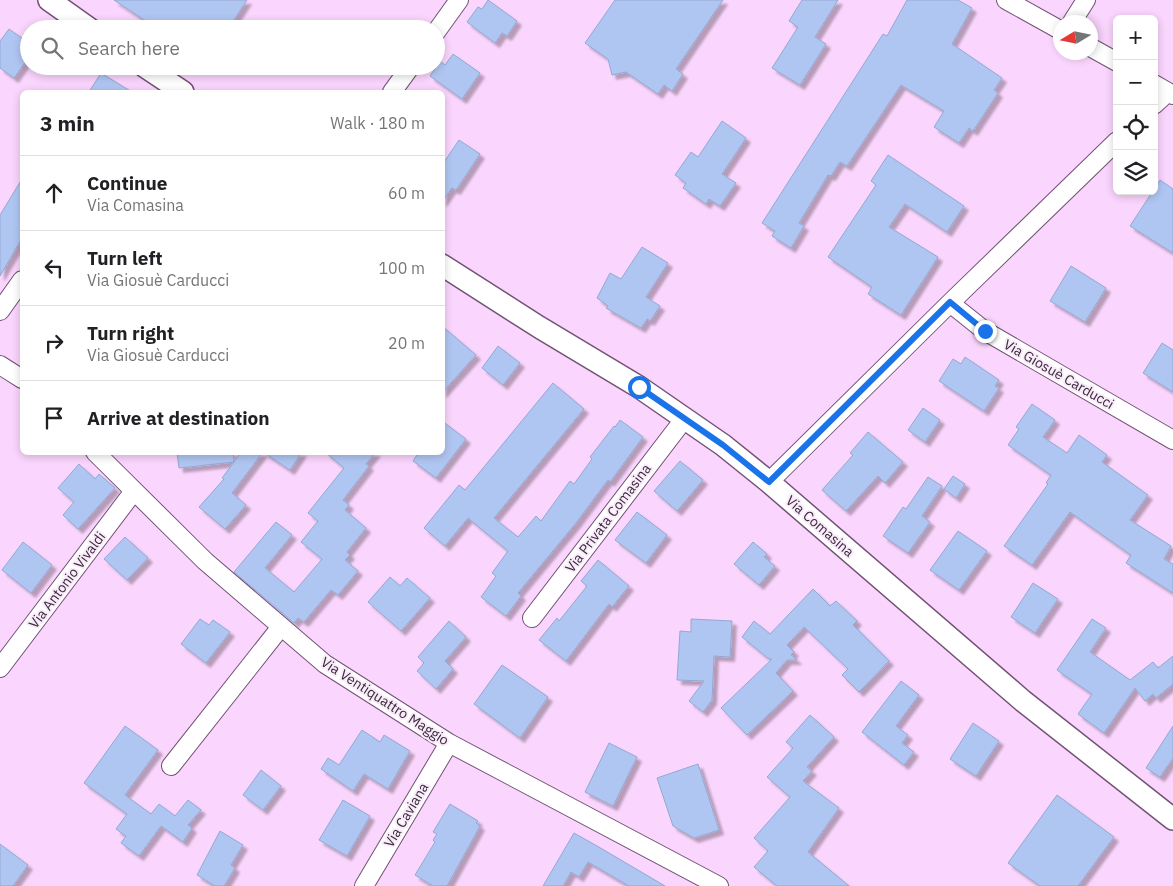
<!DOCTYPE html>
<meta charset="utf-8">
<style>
body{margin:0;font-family:"IBM Plex Sans",sans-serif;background:#f6f6f6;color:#202124}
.controls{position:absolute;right:15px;top:15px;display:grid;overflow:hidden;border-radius:8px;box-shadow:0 2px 8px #0003}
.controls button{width:45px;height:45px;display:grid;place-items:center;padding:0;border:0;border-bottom:1px solid #e0e0e0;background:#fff;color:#202124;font:25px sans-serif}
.compass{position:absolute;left:1053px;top:15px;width:45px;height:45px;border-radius:50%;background:#fff;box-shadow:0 2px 8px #0003;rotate:260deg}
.stop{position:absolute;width:15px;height:15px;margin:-11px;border:4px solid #1a73e8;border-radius:50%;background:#fff}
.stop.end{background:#1a73e8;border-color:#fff;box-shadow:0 1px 5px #0008}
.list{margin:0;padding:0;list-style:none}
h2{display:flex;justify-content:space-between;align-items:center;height:65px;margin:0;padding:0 20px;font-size:21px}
h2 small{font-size:16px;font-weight:400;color:#757577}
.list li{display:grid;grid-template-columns:32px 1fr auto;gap:15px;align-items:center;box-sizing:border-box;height:75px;padding:0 20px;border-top:1px solid #e0e0e0}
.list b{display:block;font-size:19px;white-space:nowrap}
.list p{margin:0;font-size:16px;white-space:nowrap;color:#757577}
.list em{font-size:16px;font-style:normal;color:#757577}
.icon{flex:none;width:28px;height:28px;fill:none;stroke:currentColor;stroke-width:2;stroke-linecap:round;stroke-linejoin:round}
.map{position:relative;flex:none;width:1173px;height:886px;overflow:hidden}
.search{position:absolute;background:#fff;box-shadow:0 2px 8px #0003;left:20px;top:20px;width:425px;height:55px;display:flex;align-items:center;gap:12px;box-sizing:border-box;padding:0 18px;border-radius:28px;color:#757577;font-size:19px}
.panel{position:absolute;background:#fff;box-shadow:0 2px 8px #0003;left:20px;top:90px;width:425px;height:365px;border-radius:8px}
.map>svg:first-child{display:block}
.building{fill:#b0c6f2;stroke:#93a8d2;filter:url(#shadow)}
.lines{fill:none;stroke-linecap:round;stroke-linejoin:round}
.minor-casing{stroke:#725274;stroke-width:20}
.tertiary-casing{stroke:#725274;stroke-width:24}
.minor{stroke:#fff;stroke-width:18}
.tertiary{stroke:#fff;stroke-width:21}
.route{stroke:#1a73e8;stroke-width:6}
.labels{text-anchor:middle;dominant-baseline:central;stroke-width:4;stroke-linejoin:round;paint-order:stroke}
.street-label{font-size:14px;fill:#382a39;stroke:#faebfb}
</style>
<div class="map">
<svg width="1173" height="886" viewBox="0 0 1173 886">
<defs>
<filter id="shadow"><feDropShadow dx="4.5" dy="4.5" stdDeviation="1" flood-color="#0004"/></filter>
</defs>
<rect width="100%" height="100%" fill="#fad5fd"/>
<!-- building -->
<path class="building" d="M114,0H247L228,29H158Z
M488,0L517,21L507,36L502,33L495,43L467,22L478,7L482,9Z
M615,0H723L676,69L683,74L672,91L664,85L658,94L626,72L612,75L608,59L585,43Z
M802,0H838L815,37L826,44L800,85L772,68L798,27L789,21Z
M907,0H958L972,8L952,44L1002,78L994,90L998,93L973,131L969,128L959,143L934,127L944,111L901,85L847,166L840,162L831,176L828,175L799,223L804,226L791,248L772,236L775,231L762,223L883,34L887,36Z
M9,29L29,43V57L14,78L0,68V41Z
M453,54L480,73L462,99L430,76L440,61L445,65Z
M101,73L132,92H89Z
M722,121L746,138L722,174L736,183L720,206L709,199L706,204L683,188L686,183L675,175L691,152L698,157Z
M459,140L480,154L456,190L452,188L442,202V165Z
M888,155L964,206L947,232L905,204L889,227L938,257L901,315L868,294L872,287L828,257L876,185L871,181Z
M22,179V238L0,276V215Z
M1160,180L1173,189V253L1130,226Z
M642,247L668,263L646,297L660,306L650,321L647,319L641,328L606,308L608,306L597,298L610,273L621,279Z
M1071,266L1106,288L1085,322L1050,301Z
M442,326L476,355L442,393Z
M1162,343L1173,350V392L1143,373Z
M498,346L520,363L503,385L482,368Z
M965,357L999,380L995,386L999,388L984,411L939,381L953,359L961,364Z
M553,383L584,409L494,518L518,537L536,516L541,521L570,481L574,484L592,459L590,457L614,426L615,427L620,420L643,437L610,482L608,480L576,523L518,593L521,596L506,616L481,597L496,576L492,573L508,551L468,518L445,546L424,528L459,485L465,490Z
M1032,404L1055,420L1043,437L1067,453L1079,435L1107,455L1102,462L1148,495L1130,520L1171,546L1164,559L1173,564V593L1126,563L1131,555L1070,512L1032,565L1004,546L1048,484L1046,483L1051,475L1008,445L1019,429L1016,427Z
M923,408L940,420L925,442L908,430Z
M442,421L466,439L436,478L413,461L419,452H442Z
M868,432L903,462L885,483L878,476L846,511L822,490L853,455L850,453Z
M177,452H233L234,462L241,452H263L232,493L246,505L225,529L199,507L224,479L222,478L234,462L179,468Z
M263,452H302L290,470Z
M325,452H376L366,464L369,466L343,500L349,505L345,510L366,528L347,552L350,555L345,560L358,571L338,595L331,590L304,622L298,618L294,623L234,572L276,522L292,535L265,568L294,592L322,559L301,542L318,521L308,513L344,468Z
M680,461L703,480L677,511L654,491Z
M79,464L95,479L99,474L115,488L78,529L63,515L74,502L58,488Z
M953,476L965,484L956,498L944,489Z
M928,477L942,486L922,516L930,522L908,553L883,536L903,507L906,509Z
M637,512L667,535L646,563L615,540Z
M958,531L987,551L959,590L930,570Z
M125,537L148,558L127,580L104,559Z
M23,542L52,565L31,593L2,570Z
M753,542L767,554L764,557L775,566L759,585L734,564Z
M598,560L629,586L612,607L609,604L566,661L539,640L557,618L559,621L587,586L581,581Z
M390,577L400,586L407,578L430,598L401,631L368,602Z
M1033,583L1058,599L1035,633L1011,617Z
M813,589L830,606L836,601L857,621L853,625L889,661L859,692L842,675L848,669L804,627L787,645L794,652L791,655L797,660H787L776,673L793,691L747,735L721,708L772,659H769L742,637L754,621L770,634Z
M200,619L209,625L213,620L230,632L206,663L181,644Z
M691,619L732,621L730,657L714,656L712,700L703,712L689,701L704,681L677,680L680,631L691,632Z
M1092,619L1106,628L1090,652L1130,680L1153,662L1158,668L1173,656V684L1156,698L1153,694L1145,701L1135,688L1104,733L1078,714L1092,694L1057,670Z
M449,621L466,637L445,661L453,669L436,689L417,671L424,663L418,657Z
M502,665L548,697L520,738L474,704Z
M901,681L919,695L896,726L908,735L902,743L914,752L904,765L862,732Z
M810,715L834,737L807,767L812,771L803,781L839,808L808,852L849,886H777L754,867L768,851L754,838L790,797L767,777L793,748L786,742Z
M973,723L999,741L976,776L950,759Z
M125,726L158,750L125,795L151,814L159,804L175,816L188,800L201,810L188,825L192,828L183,842L161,826L139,856L121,843L126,836L116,829L127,814L84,783Z
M1173,726V758L1160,777L1146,768Z
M362,730L380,742L384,735L410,751L388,789L364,774L353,791L321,769L328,758L339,765Z
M609,743L637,757L613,806L585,792Z
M698,764L719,830L694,838L673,826L657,778Z
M261,770L281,786L263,810L243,795Z
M1057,795L1114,837L1078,886H1040L1008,863Z
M343,800L370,816L347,856L319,840Z
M450,804L478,821L476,823L480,826L447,886H433L415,875L435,842L433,840L437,834L433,832Z
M220,831L243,845L231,865L235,868L224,886H215L197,875Z
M574,833L597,846L665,886H629L588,862L579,877L571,872L563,886H543Z
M0,844L28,865L13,886H0Z"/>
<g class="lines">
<defs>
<path id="minor" d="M1006,0L1060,30
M1072,22L1086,0
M436,32L459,0
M1090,47L1117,62
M1154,84L1173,95
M392,92L411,66
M1154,105L1168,92
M950,303L985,331L1173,440
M0,311L22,280
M0,365L22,379
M95,452L205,561L325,664L449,743L719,886
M769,482L950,303L1117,141
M532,618L685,418
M0,668L134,491
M171,766L280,628
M364,886L449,743"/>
<path id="tertiary" d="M49,0L90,29
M144,66L183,92
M442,265L539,327L639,387L723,445L769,482L1023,701L1173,819"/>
</defs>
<!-- minor casing -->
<use href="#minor" class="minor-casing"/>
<!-- tertiary casing -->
<use href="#tertiary" class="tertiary-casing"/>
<!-- minor -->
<use href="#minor" class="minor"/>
<!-- tertiary -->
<use href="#tertiary" class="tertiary"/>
</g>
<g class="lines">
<!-- route -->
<path class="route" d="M639,387L723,445L769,482L950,302L985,331"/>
</g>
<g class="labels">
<!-- street labels -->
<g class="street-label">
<text transform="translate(1059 374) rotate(30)">Via Giosuè Carducci</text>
<text transform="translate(608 518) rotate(-53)">Via Privata Comasina</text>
<text transform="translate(820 526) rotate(41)">Via Comasina</text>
<text transform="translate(67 580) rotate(-53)">Via Antonio Vivaldi</text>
<text transform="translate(385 701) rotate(33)">Via Ventiquattro Maggio</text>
<text transform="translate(406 815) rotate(-59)">Via Caviana</text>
</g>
</g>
</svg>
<div class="controls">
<button>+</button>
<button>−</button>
<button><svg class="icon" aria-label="locate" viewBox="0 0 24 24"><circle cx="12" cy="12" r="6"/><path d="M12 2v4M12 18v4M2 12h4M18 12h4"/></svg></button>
<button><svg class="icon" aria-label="layers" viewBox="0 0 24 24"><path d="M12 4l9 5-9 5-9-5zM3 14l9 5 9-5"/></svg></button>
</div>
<svg class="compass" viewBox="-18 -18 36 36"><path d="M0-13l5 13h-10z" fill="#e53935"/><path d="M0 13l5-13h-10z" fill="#757577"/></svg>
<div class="stop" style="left:639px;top:387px"></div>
<div class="stop end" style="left:985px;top:331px"></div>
<div class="search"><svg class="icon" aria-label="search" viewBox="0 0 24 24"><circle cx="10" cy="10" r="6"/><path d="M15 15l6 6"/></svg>Search here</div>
<section class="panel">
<h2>3 min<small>Walk · 180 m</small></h2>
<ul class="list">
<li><svg class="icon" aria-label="ahead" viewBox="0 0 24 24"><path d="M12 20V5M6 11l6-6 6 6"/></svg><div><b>Continue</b><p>Via Comasina</p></div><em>60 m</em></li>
<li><svg class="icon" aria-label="left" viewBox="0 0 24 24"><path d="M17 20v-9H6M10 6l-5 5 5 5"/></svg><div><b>Turn left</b><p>Via Giosuè Carducci</p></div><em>100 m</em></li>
<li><svg class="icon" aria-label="right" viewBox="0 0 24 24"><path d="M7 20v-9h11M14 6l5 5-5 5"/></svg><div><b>Turn right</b><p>Via Giosuè Carducci</p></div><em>20 m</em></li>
<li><svg class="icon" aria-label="arrive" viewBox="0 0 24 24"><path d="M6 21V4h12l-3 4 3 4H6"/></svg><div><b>Arrive at destination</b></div></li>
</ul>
</section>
</div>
